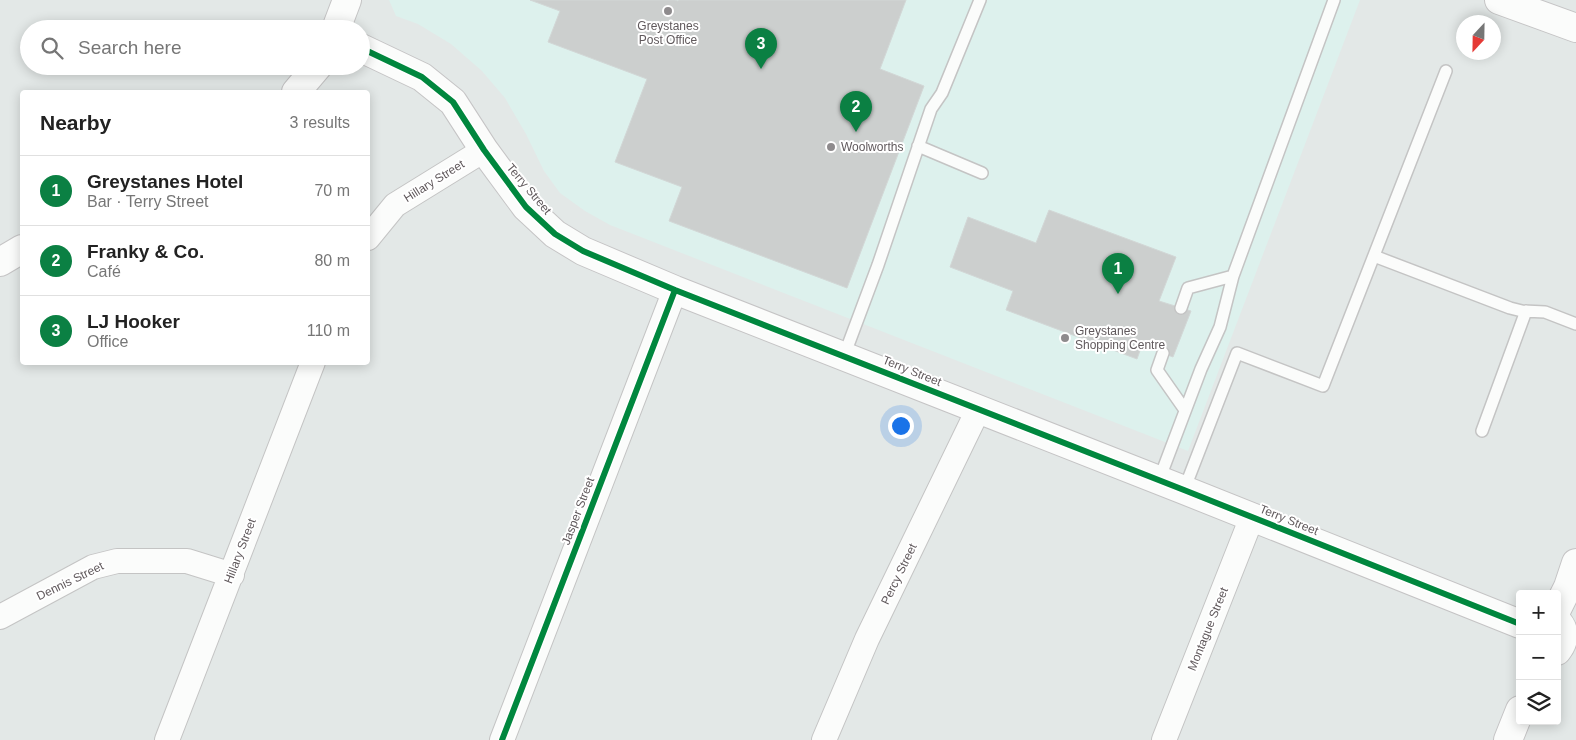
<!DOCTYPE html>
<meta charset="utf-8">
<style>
body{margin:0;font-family:Helvetica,sans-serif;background:#f6f6f6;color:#222}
.controls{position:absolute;right:15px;bottom:15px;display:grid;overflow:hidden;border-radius:5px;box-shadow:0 2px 12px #0003}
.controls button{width:45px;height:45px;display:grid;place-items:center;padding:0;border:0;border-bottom:1px solid #e0e0e0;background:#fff;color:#222;font:25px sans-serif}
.compass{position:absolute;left:1456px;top:15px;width:45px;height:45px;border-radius:50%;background:#fff;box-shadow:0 2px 12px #0003;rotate:202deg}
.you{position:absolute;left:900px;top:425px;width:18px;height:18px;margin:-12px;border:4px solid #fff;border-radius:50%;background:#1a73e8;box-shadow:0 0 0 8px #1a73e833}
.badge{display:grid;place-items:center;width:32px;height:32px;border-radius:50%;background:#0b8043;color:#fff;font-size:16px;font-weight:700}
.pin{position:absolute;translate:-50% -41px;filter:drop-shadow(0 1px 2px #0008)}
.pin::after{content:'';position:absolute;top:26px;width:18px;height:15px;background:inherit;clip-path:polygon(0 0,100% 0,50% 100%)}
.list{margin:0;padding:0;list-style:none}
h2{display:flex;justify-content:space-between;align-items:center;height:65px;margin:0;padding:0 20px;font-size:21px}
h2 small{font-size:16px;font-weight:400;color:#767676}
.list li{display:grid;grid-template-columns:32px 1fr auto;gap:15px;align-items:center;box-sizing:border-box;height:70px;padding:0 20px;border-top:1px solid #e0e0e0}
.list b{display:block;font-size:19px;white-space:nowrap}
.list p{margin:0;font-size:16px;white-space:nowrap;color:#767676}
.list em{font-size:16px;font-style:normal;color:#767676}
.icon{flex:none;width:28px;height:28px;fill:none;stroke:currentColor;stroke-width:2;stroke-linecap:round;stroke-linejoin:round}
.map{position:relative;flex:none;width:1576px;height:740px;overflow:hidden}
.search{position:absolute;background:#fff;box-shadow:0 2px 12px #0003;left:20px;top:20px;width:350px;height:55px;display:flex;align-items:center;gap:12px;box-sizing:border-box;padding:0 18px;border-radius:28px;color:#767676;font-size:19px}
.panel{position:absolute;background:#fff;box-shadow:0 2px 12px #0003;left:20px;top:90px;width:350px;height:275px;border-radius:5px}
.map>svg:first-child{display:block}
.commercial{fill:#ddf1ed}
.building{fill:#cccfce;stroke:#d2d7d6}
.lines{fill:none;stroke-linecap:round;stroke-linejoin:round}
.lane-casing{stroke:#c4c4c4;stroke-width:14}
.street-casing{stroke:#c4c4c4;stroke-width:26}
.secondary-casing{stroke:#c5c4c5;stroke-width:30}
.lane{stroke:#fbfcfb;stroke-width:11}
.street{stroke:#fbfcfb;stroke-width:24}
.secondary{stroke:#fbfcfb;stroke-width:28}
.cycleway-casing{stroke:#fff;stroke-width:9}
.cycleway{stroke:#00873e;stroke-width:6}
.poi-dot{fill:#8e8b8d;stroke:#fff;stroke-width:2}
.labels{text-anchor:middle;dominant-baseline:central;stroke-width:4;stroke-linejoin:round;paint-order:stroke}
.poi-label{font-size:12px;fill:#60595c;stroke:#fff;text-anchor:start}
.street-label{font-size:12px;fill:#60595c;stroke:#fff}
</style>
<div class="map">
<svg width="1576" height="740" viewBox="0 0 1576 740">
<rect width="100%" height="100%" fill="#e3e8e7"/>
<!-- commercial -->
<path class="commercial" d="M389,0H1360L1188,451L610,225L585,211L560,193L544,171L526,134L505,98L482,71L451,44L418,24L396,16Z"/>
<!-- building -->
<path class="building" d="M530,0H675L678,1L679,0H906L880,69L924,86L847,288L669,221L682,187L615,162L647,79L548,42L560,11Z
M1049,210L1176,257L1159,301L1191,311L1173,357L1142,345L1137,359L1006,310L1013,291L950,267L968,217L1036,243Z"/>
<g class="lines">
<defs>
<path id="lane" d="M918,146L982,173
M1374,256L1510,308L1522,311L1545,312L1576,324
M1181,308L1188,288L1233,276
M1163,353L1157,370L1185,410
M844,356L878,265L931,109L942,93L980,0
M1482,431L1526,311
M1159,480L1201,369L1220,327L1233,276L1334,0
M1184,490L1237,353L1323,386L1446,71"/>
<path id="street" d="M368,238L395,205L484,150
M0,617L93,567L117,561H187L232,575
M167,740L313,362
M502,740L675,290
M824,740L867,639L978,410
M1164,740L1252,517"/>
<path id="secondary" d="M1499,0L1576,28
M336,29L347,0
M361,48L422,77L453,102L484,150L526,207L555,234L583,251L675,290L1184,490L1520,624
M296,92L318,66
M0,262L22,249
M1557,609L1568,587L1576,563
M1557,621C1566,630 1565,641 1557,651
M1508,740L1520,710"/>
</defs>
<!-- lane casing -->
<use href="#lane" class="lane-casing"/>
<!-- street casing -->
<use href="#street" class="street-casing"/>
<!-- secondary casing -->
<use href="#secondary" class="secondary-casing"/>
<!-- lane -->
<use href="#lane" class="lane"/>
<!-- street -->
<use href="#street" class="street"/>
<!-- secondary -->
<use href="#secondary" class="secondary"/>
<defs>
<path id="cycleway" d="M361,48L422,77L453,102L484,150L526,207L555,234L583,251L675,290L1184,490L1520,624
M502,740L675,290"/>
</defs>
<!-- cycleway casing -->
<use href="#cycleway" class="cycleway-casing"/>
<!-- cycleway -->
<use href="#cycleway" class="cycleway"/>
</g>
<!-- markers -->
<g class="poi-dot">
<circle cx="668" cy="11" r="5"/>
<circle cx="831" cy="147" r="5"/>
<circle cx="1065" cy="338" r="5"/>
</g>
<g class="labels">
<!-- poi labels -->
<g class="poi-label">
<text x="668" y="26" text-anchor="middle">Greystanes<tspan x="668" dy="14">Post Office</tspan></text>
<text x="841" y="147">Woolworths</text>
<text x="1075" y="331">Greystanes<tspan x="1075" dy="14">Shopping Centre</tspan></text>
</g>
<!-- street labels -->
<g class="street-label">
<text transform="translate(434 181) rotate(-32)">Hillary Street</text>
<text transform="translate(529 189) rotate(50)">Terry Street</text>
<text transform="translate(912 371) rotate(22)">Terry Street</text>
<text transform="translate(578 511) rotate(-69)">Jasper Street</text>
<text transform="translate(1289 520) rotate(22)">Terry Street</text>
<text transform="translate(240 551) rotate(-69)">Hillary Street</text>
<text transform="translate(899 574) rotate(-64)">Percy Street</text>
<text transform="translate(70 581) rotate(-26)">Dennis Street</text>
<text transform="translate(1208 629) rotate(-68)">Montague Street</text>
</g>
</g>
</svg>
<div class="controls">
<button>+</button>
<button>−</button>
<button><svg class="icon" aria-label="layers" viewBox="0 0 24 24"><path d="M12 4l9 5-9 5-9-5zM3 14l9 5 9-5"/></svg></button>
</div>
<svg class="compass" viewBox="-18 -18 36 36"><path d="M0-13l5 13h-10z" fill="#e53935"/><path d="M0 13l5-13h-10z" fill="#767676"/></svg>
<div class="you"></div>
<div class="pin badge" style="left:1118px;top:294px">1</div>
<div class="pin badge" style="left:856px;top:132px">2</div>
<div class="pin badge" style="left:761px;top:69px">3</div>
<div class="search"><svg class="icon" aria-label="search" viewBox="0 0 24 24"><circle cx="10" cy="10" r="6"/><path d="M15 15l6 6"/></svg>Search here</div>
<section class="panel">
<h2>Nearby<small>3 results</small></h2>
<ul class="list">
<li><span class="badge">1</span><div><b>Greystanes Hotel</b><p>Bar · Terry Street</p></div><em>70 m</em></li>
<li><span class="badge">2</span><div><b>Franky &amp; Co.</b><p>Café</p></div><em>80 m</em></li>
<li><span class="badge">3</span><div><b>LJ Hooker</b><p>Office</p></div><em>110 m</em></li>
</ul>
</section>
</div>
